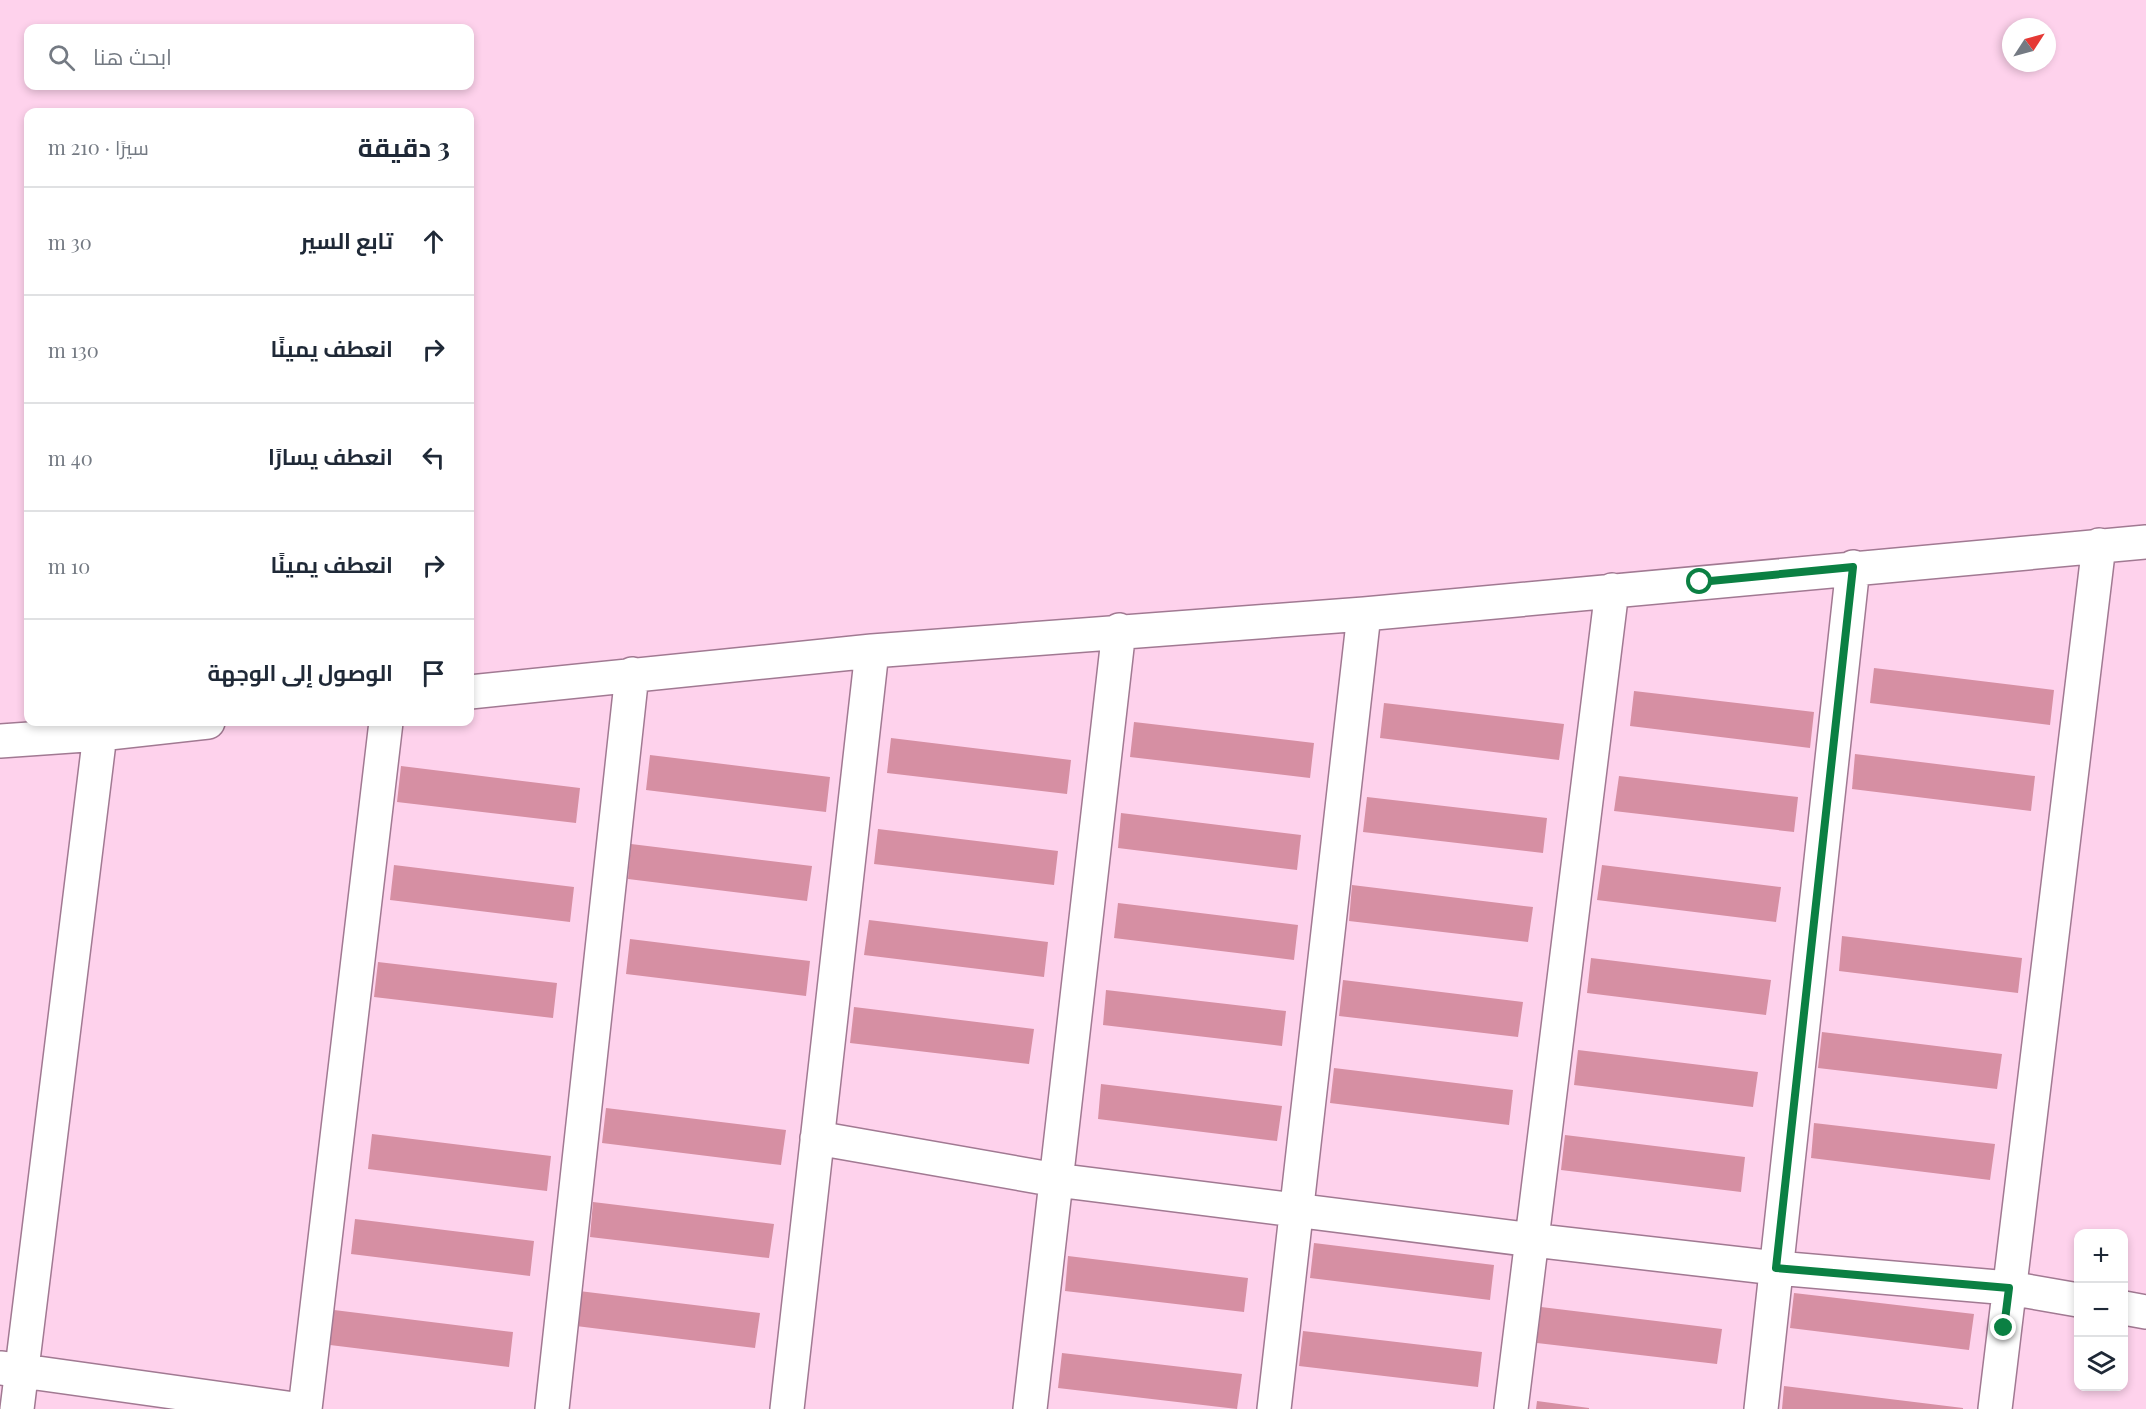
<!DOCTYPE html>
<html lang="ar">
<meta charset="utf-8">
<style>
body{margin:0;font-family:"Playfair Display",Cairo,serif;background:#f2f2f3;color:#1f2937;direction:rtl}
.controls{position:absolute;right:18px;bottom:18px;display:grid;overflow:hidden;border-radius:12px;box-shadow:0 3px 9px #0003}
.controls button{width:54px;height:54px;display:grid;place-items:center;padding:0;border:0;border-bottom:2px solid #e0e1e3;background:#fff;color:#1f2937;font:30px sans-serif}
.compass{position:absolute;left:2002px;top:18px;width:54px;height:54px;border-radius:50%;background:#fff;box-shadow:0 3px 9px #0003;rotate:54deg}
.stop{position:absolute;width:18px;height:18px;margin:-14px;border:4px solid #0b8043;border-radius:50%;background:#fff}
.stop.end{background:#0b8043;border-color:#fff;box-shadow:0 2px 6px #0008}
.list{margin:0;padding:0;list-style:none}
h2{display:flex;justify-content:space-between;align-items:center;height:78px;margin:0;padding:0 24px;font-size:26px}
h2 small{font-size:20px;font-weight:400;color:#747a83}
.list li{display:grid;grid-template-columns:39px 1fr auto;gap:18px;align-items:center;box-sizing:border-box;height:108px;padding:0 24px;border-top:2px solid #e0e1e3}
.list b{display:block;font-size:22px;white-space:nowrap}
.list em{font-size:20px;font-style:normal;color:#747a83}
.icon{flex:none;width:33px;height:33px;fill:none;stroke:currentColor;stroke-width:2;stroke-linecap:round;stroke-linejoin:round}
.map{position:relative;flex:none;width:2146px;height:1409px;overflow:hidden;direction:ltr}
.search{position:absolute;background:#fff;box-shadow:0 3px 9px #0003;left:24px;top:24px;width:450px;height:66px;display:flex;align-items:center;gap:15px;box-sizing:border-box;padding:0 21px;border-radius:12px;color:#747a83;font-size:22px}
.panel{position:absolute;background:#fff;box-shadow:0 3px 9px #0003;left:24px;top:108px;width:450px;height:618px;border-radius:12px;direction:rtl}
.map>svg:first-child{display:block}
.building{fill:#d68fa3}
.lines{fill:none;stroke-linecap:round;stroke-linejoin:round}
.street-casing{stroke:#a17992;stroke-width:36}
.street{stroke:#fff;stroke-width:33}
.route{stroke:#0b8043;stroke-width:8}
</style>
<div class="map">
<svg width="2146" height="1409" viewBox="0 0 2146 1409">
<rect width="100%" height="100%" fill="#fed2ec"/>
<!-- building -->
<path class="building" d="M1874,668L2054,690L2050,725L1870,703Z
M1634,691L1814,712L1810,748L1630,726Z
M1384,703L1564,724L1559,760L1380,738Z
M1134,722L1314,743L1310,778L1130,757Z
M891,738L1071,760L1067,794L887,773Z
M1855,754L2035,776L2031,811L1852,789Z
M650,755L830,777L826,812L646,790Z
M401,766L580,788L576,823L397,802Z
M1619,776L1798,797L1794,832L1614,811Z
M1367,797L1547,818L1543,853L1363,832Z
M1121,813L1301,835L1297,870L1118,848Z
M878,829L1058,851L1054,885L874,864Z
M631,844L812,866L807,901L628,879Z
M394,865L574,887L570,922L390,900Z
M1602,865L1781,887L1776,922L1597,900Z
M1352,885L1533,907L1528,942L1349,921Z
M1118,903L1298,925L1294,960L1114,938Z
M869,920L1048,942L1044,977L864,955Z
M1842,936L2022,958L2018,993L1839,971Z
M630,939L810,961L806,996L626,974Z
M1591,958L1771,980L1766,1015L1587,993Z
M378,962L557,983L553,1018L374,997Z
M1343,980L1523,1002L1518,1037L1339,1016Z
M1106,990L1286,1011L1282,1046L1103,1025Z
M854,1007L1034,1029L1029,1064L850,1043Z
M1822,1032L2002,1054L1997,1089L1818,1068Z
M1578,1050L1758,1072L1753,1107L1574,1085Z
M1334,1068L1513,1090L1509,1125L1330,1103Z
M1101,1084L1282,1106L1277,1141L1098,1119Z
M606,1108L786,1130L781,1165L602,1143Z
M1814,1123L1995,1144L1990,1180L1811,1158Z
M372,1134L551,1156L547,1191L368,1169Z
M1565,1135L1745,1157L1741,1192L1561,1170Z
M593,1202L774,1224L769,1258L590,1237Z
M355,1219L534,1241L530,1276L351,1254Z
M1314,1243L1494,1265L1490,1300L1310,1278Z
M1068,1256L1248,1278L1244,1312L1065,1291Z
M579,1291L760,1313L755,1348L576,1326Z
M1794,1293L1974,1314L1969,1350L1790,1328Z
M1541,1307L1722,1329L1717,1364L1537,1343Z
M334,1310L513,1332L509,1367L330,1345Z
M1303,1331L1482,1352L1478,1387L1299,1366Z
M1062,1353L1242,1374L1237,1409L1058,1388Z
M1784,1386L1963,1408V1409H1782Z
M1537,1401L1589,1408V1409H1536Z"/>
<g class="lines">
<defs>
<path id="street" d="M470,692L872,651L1364,614L2146,542
M0,741L100,734L208,722
M817,1138L1056,1180L1532,1240L1776,1268L2009,1288L2078,1300
M2124,1308L2146,1312
M2,1368L294,1409
M17,1409L100,734
M305,1409L386,722
M552,1409L632,674
M787,1409L872,651
M1030,1409L1119,630
M1274,1409L1364,614
M1511,1409L1612,590
M1761,1409L1853,567
M1995,1409L2099,545"/>
</defs>
<!-- street casing -->
<use href="#street" class="street-casing"/>
<!-- street -->
<use href="#street" class="street"/>
</g>
<g class="lines">
<!-- route -->
<path class="route" d="M1700,582L1853,567L1776,1268L2009,1288L2004,1328"/>
</g>
</svg>
<div class="controls">
<button>+</button>
<button>−</button>
<button><svg class="icon" aria-label="layers" viewBox="0 0 24 24"><path d="M12 4l9 5-9 5-9-5zM3 14l9 5 9-5"/></svg></button>
</div>
<svg class="compass" viewBox="-18 -18 36 36"><path d="M0-13l5 13h-10z" fill="#e53935"/><path d="M0 13l5-13h-10z" fill="#747a83"/></svg>
<div class="stop" style="left:1700px;top:582px"></div>
<div class="stop end" style="left:2004px;top:1328px"></div>
<div class="search"><svg class="icon" aria-label="search" viewBox="0 0 24 24"><circle cx="10" cy="10" r="6"/><path d="M15 15l6 6"/></svg>ابحث هنا</div>
<section class="panel">
<h2>3 دقيقة<small>سيرًا · 210 m</small></h2>
<ul class="list">
<li><svg class="icon" aria-label="ahead" viewBox="0 0 24 24"><path d="M12 20V5M6 11l6-6 6 6"/></svg><div><b>تابع السير</b></div><em>30 m</em></li>
<li><svg class="icon" aria-label="right" viewBox="0 0 24 24"><path d="M7 20v-9h11M14 6l5 5-5 5"/></svg><div><b>انعطف يمينًا</b></div><em>130 m</em></li>
<li><svg class="icon" aria-label="left" viewBox="0 0 24 24"><path d="M17 20v-9H6M10 6l-5 5 5 5"/></svg><div><b>انعطف يسارًا</b></div><em>40 m</em></li>
<li><svg class="icon" aria-label="right" viewBox="0 0 24 24"><path d="M7 20v-9h11M14 6l5 5-5 5"/></svg><div><b>انعطف يمينًا</b></div><em>10 m</em></li>
<li><svg class="icon" aria-label="arrive" viewBox="0 0 24 24"><path d="M6 21V4h12l-3 4 3 4H6"/></svg><div><b>الوصول إلى الوجهة</b></div></li>
</ul>
</section>
</div>
